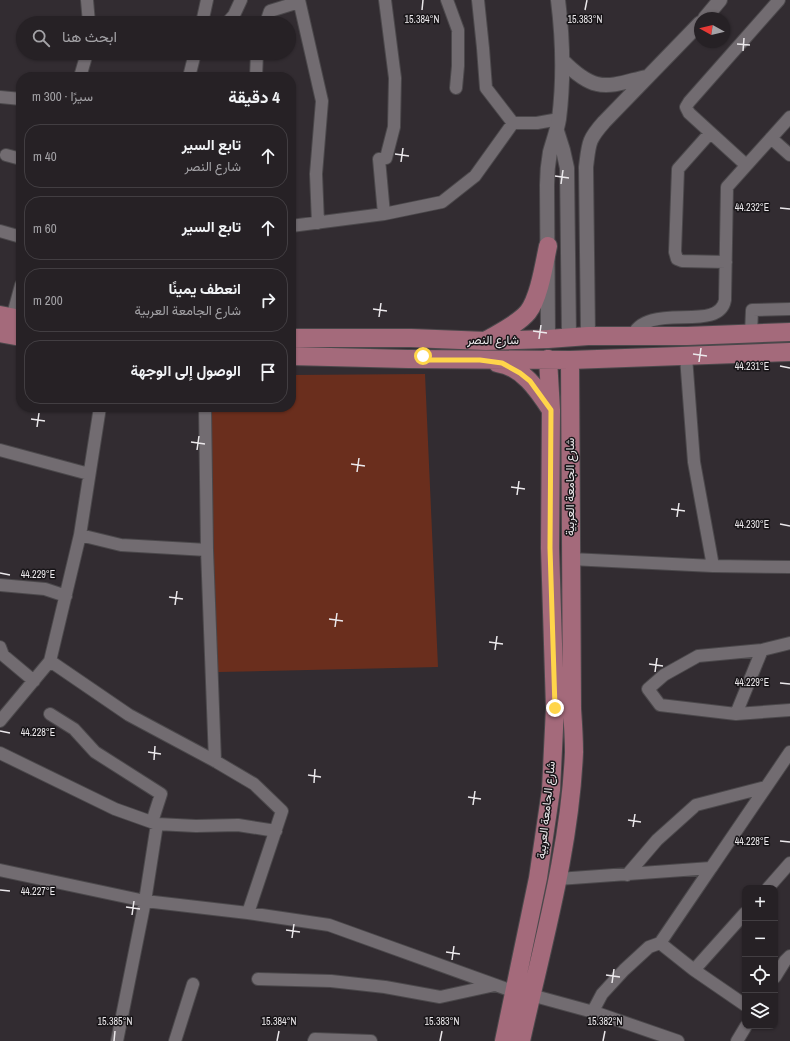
<!DOCTYPE html>
<html lang="ar">
<meta charset="utf-8">
<style>
body{margin:0;font-family:"Archivo Narrow",Vazirmatn,sans-serif;background:#2e292d;color:#f1f3f6;direction:rtl}
.controls{position:absolute;right:12px;bottom:12px;display:grid;overflow:hidden;border-radius:8px;box-shadow:0 1px 3px #0004}
.controls button{width:36px;height:36px;display:grid;place-items:center;padding:0;border:0;border-bottom:1px solid #423e42;background:#262125;color:#f1f3f6;font:20px sans-serif}
.compass{position:absolute;left:694px;top:12px;width:36px;height:36px;border-radius:50%;background:#262125;box-shadow:0 1px 3px #0004;rotate:278deg}
.stop{position:absolute;width:12px;height:12px;margin:-9px;border:3px solid #ffd54a;border-radius:50%;background:#fff}
.stop.end{background:#ffd54a;border-color:#fff;box-shadow:0 1px 4px #0008}
.list{margin:0;padding:0;list-style:none}
h2{display:flex;justify-content:space-between;align-items:center;height:52px;margin:0;padding:0 16px;font-size:17px}
h2 small{font-size:13px;font-weight:400;color:#a4a3a7}
.list li{display:grid;grid-template-columns:26px 1fr auto;gap:12px;align-items:center;box-sizing:border-box;height:64px;margin:0 8px 8px;padding:0 8px;border:1px solid #423e42;border-radius:16px}
.list b{display:block;font-size:15px;white-space:nowrap}
.list p{margin:0;font-size:13px;white-space:nowrap;color:#a4a3a7}
.list em{font-size:13px;font-style:normal;color:#a4a3a7}
.icon{flex:none;width:22px;height:22px;fill:none;stroke:currentColor;stroke-width:2;stroke-linecap:round;stroke-linejoin:round}
.map{position:relative;flex:none;width:790px;height:1041px;overflow:hidden;direction:ltr}
.search{position:absolute;background:#262125;box-shadow:0 1px 3px #0004;left:16px;top:16px;width:280px;height:44px;display:flex;align-items:center;gap:10px;box-sizing:border-box;padding:0 14px;border-radius:22px;color:#a4a3a7;font-size:15px}
.panel{position:absolute;background:#262125;box-shadow:0 1px 3px #0004;left:16px;top:72px;width:280px;height:340px;border-radius:16px;direction:rtl}
.map>svg:first-child{display:block}
.green{fill:#6a2e1d}
.lines{fill:none;stroke-linecap:round;stroke-linejoin:round}
.minor-casing{stroke:#4b484b;stroke-width:14}
.tertiary-casing{stroke:#4b484b;stroke-width:16}
.primary-casing{stroke:#4b484b;stroke-width:20}
.minor{stroke:#726c71;stroke-width:12}
.tertiary{stroke:#726c71;stroke-width:14}
.primary{stroke:#a46a7b;stroke-width:18}
.route{stroke:#ffd54a;stroke-width:5}
.ticks{fill:none;stroke:#ebe8eb;stroke-width:1.5}
.labels{text-anchor:middle;dominant-baseline:central;stroke-width:3;stroke-linejoin:round;paint-order:stroke}
.street-label{font-size:12px;fill:#ebe8eb;stroke:#181518}
.ticks-label{font-size:10px;text-anchor:middle;fill:#ebe8eb;stroke:#181518;stroke-width:3;stroke-linejoin:round;paint-order:stroke}
</style>
<div class="map">
<svg width="790" height="1041" viewBox="0 0 790 1041">
<rect width="100%" height="100%" fill="#322c31"/>
<!-- green -->
<path class="green" d="M425,374L438,667L218,672L208,407H291V375Z"/>
<g class="lines">
<defs>
<path id="minor" d="M87,0L89,23
M299,0L322,101L316,174L318,223
M447,0L458,30V66L456,88
M478,0L483,48L486,88L513,123
M202,23L207,0
M227,23L234,15L241,0
M266,23L270,11L299,2
M80,77L87,53
M189,77L195,53
M256,77L257,53
M0,97L21,99
M710,133L678,169L675,252L677,259L682,261L726,262
M771,138L790,155
M6,155L21,159
M746,165L689,113L686,107L689,102L779,0
M384,214L379,159L386,158L394,127L395,78L385,0
M291,226L384,214L442,202L475,176L513,123H537L559,119
M0,231L21,237
M12,318L21,285
M751,334L752,310L790,309
M632,337C646,300 719,334 725,300L727,187L790,117
M686,357L694,462L713,566
M100,407L80,535L50,661L129,715L215,761L254,784L282,811L248,913
M205,407L207,550L215,761
M0,450L89,474
M80,535L121,545L207,550
M571,559L713,566L790,567
M0,585L45,589L66,596
M790,643L762,650L698,656L664,675L648,689L660,705L736,714L790,710
M0,647L3,655L34,681
M50,714L74,729L95,752L161,794L152,822
M736,714L762,650
M0,721L50,661
M0,753L115,809L157,824L196,826L238,825L276,831
M711,868L660,943L694,970L745,913
M0,870L145,901L248,913L329,925L515,992
M627,875L657,840L696,805L766,787
M558,879L711,868L790,752
M768,888L790,863
M694,970L745,1005
M775,977L785,961L790,956
M258,979L331,981L385,987L440,997L495,985
M531,995L597,1013L678,1041
M593,1011L602,994L624,970L649,947L660,943
M117,1041L145,901L157,824
M175,1041L193,984
M314,1041L315,1039L371,1041
M737,1041L746,1026"/>
<path id="tertiary" d="M705,18L720,0
M563,61C572,70 584,81 597,84C612,88 631,80 646,77
M557,131L563,150L567,168L569,337
M588,336L586,167C589,143 588,140 604,122L700,23
M548,339L547,185C547,174 548,163 550,152C553,141 557,131 559,119C564,79 563,40 558,0"/>
<path id="primary" d="M0,315L21,319
M0,333L21,337
M291,338H411L486,341L548,339L588,336H687L790,332
M487,340C500,332 518,324 528,312C539,298 544,265 548,246
M291,356L408,359L570,360L790,352
M497,363C522,366 538,390 551,410
M504,1041L538,878L551,790L555,708L550,548L551,410L548,359
M521,1041C542,945 570,850 574,752C574,738 573,723 572,709L570,360"/>
</defs>
<!-- minor casing -->
<use href="#minor" class="minor-casing"/>
<!-- tertiary casing -->
<use href="#tertiary" class="tertiary-casing"/>
<!-- primary casing -->
<use href="#primary" class="primary-casing"/>
<!-- minor -->
<use href="#minor" class="minor"/>
<!-- tertiary -->
<use href="#tertiary" class="tertiary"/>
<!-- primary -->
<use href="#primary" class="primary"/>
</g>
<g class="lines">
<!-- route -->
<path class="route" d="M423,356L425,360H480L502,363L520,373L530,381L551,410L550,548L555,708"/>
</g>
<!-- ticks -->
<path class="ticks" d="M422,10L423,0M585,10L587,0M737,44L750,45M743,51L744,38M395,154L409,156M401,162L403,148M555,176L569,178M561,184L563,170M780,208L790,209M373,309L387,311M379,317L381,303M533,331L547,333M539,339L541,325M693,354L707,356M699,362L701,348M780,366L790,368M31,419L45,421M37,427L39,413M191,442L205,444M197,450L199,436M351,464L365,466M357,472L359,458M511,487L525,489M517,495L519,481M671,509L685,511M677,517L679,503M780,524L790,526M0,573L10,575M169,597L183,599M175,605L177,591M329,619L343,621M335,627L337,613M489,642L503,644M495,650L497,636M649,664L663,666M655,672L657,658M780,683L790,684M0,731L10,733M148,752L161,754M154,760L155,746M308,775L321,777M314,783L315,769M468,797L481,799M473,805L475,791M628,820L641,822M633,827L635,814M780,841L790,842M0,890L10,891M126,907L140,909M132,915L134,901M286,930L300,932M292,938L294,924M446,952L460,954M452,960L454,946M606,975L620,977M612,983L614,969M114,1041L115,1031M277,1041L279,1031M440,1041L442,1031M603,1041L605,1031"/>
<g class="labels">
<!-- street labels -->
<g class="street-label">
<text x="493" y="340">شارع النصر</text>
<text transform="translate(570 487) rotate(-90)">شارع الجامعة العربية</text>
<text transform="translate(546 810) rotate(-84)">شارع الجامعة العربية</text>
</g>
</g>
<g class="ticks-label">
<text x="422" y="23">15.384°N</text>
<text x="585" y="23">15.383°N</text>
<text x="752" y="211">44.232°E</text>
<text x="752" y="370">44.231°E</text>
<text x="752" y="528">44.230°E</text>
<text x="38" y="578">44.229°E</text>
<text x="752" y="686">44.229°E</text>
<text x="38" y="736">44.228°E</text>
<text x="752" y="845">44.228°E</text>
<text x="38" y="895">44.227°E</text>
<text x="115" y="1025">15.385°N</text>
<text x="279" y="1025">15.384°N</text>
<text x="442" y="1025">15.383°N</text>
<text x="605" y="1025">15.382°N</text>
</g>
</svg>
<div class="controls">
<button>+</button>
<button>−</button>
<button><svg class="icon" aria-label="locate" viewBox="0 0 24 24"><circle cx="12" cy="12" r="6"/><path d="M12 2v4M12 18v4M2 12h4M18 12h4"/></svg></button>
<button><svg class="icon" aria-label="layers" viewBox="0 0 24 24"><path d="M12 4l9 5-9 5-9-5zM3 14l9 5 9-5"/></svg></button>
</div>
<svg class="compass" viewBox="-18 -18 36 36"><path d="M0-13l5 13h-10z" fill="#e53935"/><path d="M0 13l5-13h-10z" fill="#a4a3a7"/></svg>
<div class="stop" style="left:423px;top:356px"></div>
<div class="stop end" style="left:555px;top:708px"></div>
<div class="search"><svg class="icon" aria-label="search" viewBox="0 0 24 24"><circle cx="10" cy="10" r="6"/><path d="M15 15l6 6"/></svg>ابحث هنا</div>
<section class="panel">
<h2>4 دقيقة<small>سيرًا · 300 m</small></h2>
<ul class="list">
<li><svg class="icon" aria-label="ahead" viewBox="0 0 24 24"><path d="M12 20V5M6 11l6-6 6 6"/></svg><div><b>تابع السير</b><p>شارع النصر</p></div><em>40 m</em></li>
<li><svg class="icon" aria-label="ahead" viewBox="0 0 24 24"><path d="M12 20V5M6 11l6-6 6 6"/></svg><div><b>تابع السير</b></div><em>60 m</em></li>
<li><svg class="icon" aria-label="right" viewBox="0 0 24 24"><path d="M7 20v-9h11M14 6l5 5-5 5"/></svg><div><b>انعطف يمينًا</b><p>شارع الجامعة العربية</p></div><em>200 m</em></li>
<li><svg class="icon" aria-label="arrive" viewBox="0 0 24 24"><path d="M6 21V4h12l-3 4 3 4H6"/></svg><div><b>الوصول إلى الوجهة</b></div></li>
</ul>
</section>
</div>
